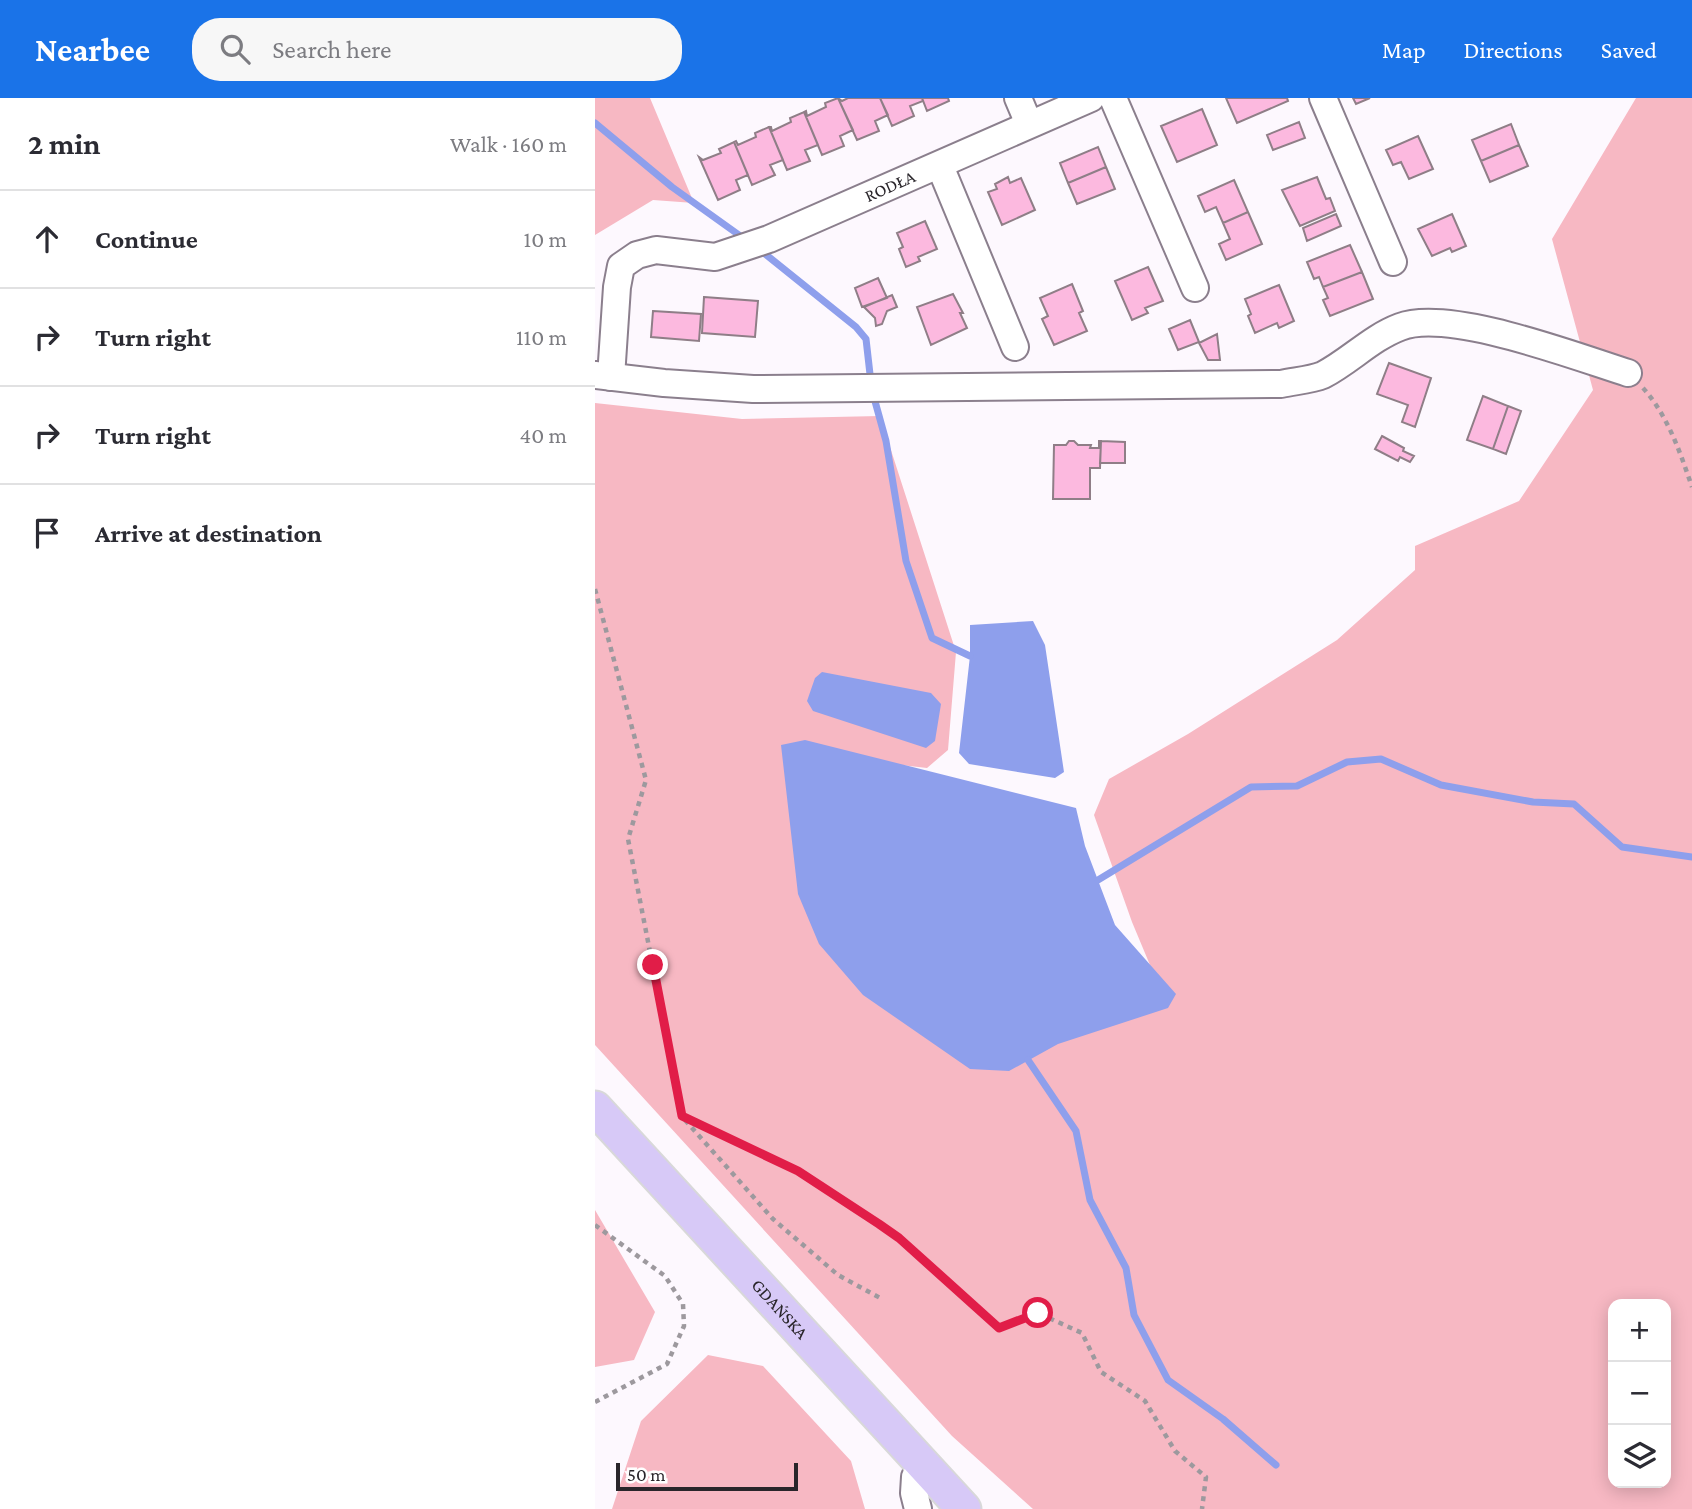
<!DOCTYPE html>
<meta charset="utf-8">
<style>
body{margin:0;font-family:"Crimson Pro",serif;background:#f7f7f7;color:#2b2b33}
.controls{position:absolute;right:21px;bottom:21px;display:grid;overflow:hidden;border-radius:14px;box-shadow:0 4px 18px #0003}
.controls button{width:63px;height:63px;display:grid;place-items:center;padding:0;border:0;border-bottom:2px solid #e1e1e2;background:#fff;color:#2b2b33;font:35px sans-serif}
.scale{position:absolute;left:21px;bottom:18px;width:182px;box-sizing:border-box;padding-left:7px;border:4px solid #29252a;border-top:0;font-size:19px;line-height:24px;white-space:nowrap;color:#29252a;-webkit-text-stroke:5px #fff;paint-order:stroke}
.stop{position:absolute;width:21px;height:21px;margin:-16px;border:5px solid #e11d48;border-radius:50%;background:#fff}
.stop.end{background:#e11d48;border-color:#fff;box-shadow:0 2px 7px #0008}
.list{margin:0;padding:0;list-style:none}
h2{display:flex;justify-content:space-between;align-items:center;height:91px;margin:0;padding:0 28px;font-size:30px}
h2 small{font-size:23px;font-weight:400;color:#7c7c81}
.list li{display:grid;grid-template-columns:46px 1fr auto;gap:21px;align-items:center;box-sizing:border-box;height:98px;padding:0 28px;border-top:2px solid #e1e1e2}
.list b{display:block;font-size:26px;white-space:nowrap}
.list em{font-size:23px;font-style:normal;color:#7c7c81}
.icon{flex:none;width:38px;height:38px;fill:none;stroke:currentColor;stroke-width:2;stroke-linecap:round;stroke-linejoin:round}
.map{position:relative;flex:none;width:1097px;height:1411px;overflow:hidden}
header{display:flex;align-items:center;gap:42px;box-sizing:border-box;height:98px;padding:0 35px;background:#1a73e8;color:#fff}
header strong{font-size:33px}
nav{display:flex;gap:38px;margin-inline-start:auto;font-size:24px}
.search{width:490px;height:63px;background:#f7f7f7;display:flex;align-items:center;gap:18px;box-sizing:border-box;padding:0 24px;border-radius:28px;color:#7c7c81;font-size:26px}
main{display:flex}
aside{flex:1;background:#fff}
.map>svg:first-child{display:block}
.green{fill:#f7b8c3;fill-rule:evenodd}
.water{fill:#8e9fec}
.lines{fill:none;stroke-linecap:round;stroke-linejoin:round}
.stream{stroke:#8e9fec;stroke-width:7}
.building{fill:#fcb9df;stroke:#8f7e87;stroke-width:2}
.minor-casing{stroke:#8b7f8d;stroke-width:30}
.major-casing{stroke:#d8d8d9;stroke-width:37}
.path{stroke:#9d999e;stroke-width:4.5;stroke-dasharray:5 5;stroke-linecap:butt}
.minor{stroke:#fff;stroke-width:26}
.major{stroke:#d7c9f7;stroke-width:33}
.route{stroke:#e11d48;stroke-width:9}
.labels{text-anchor:middle;dominant-baseline:central;stroke-width:5;stroke-linejoin:round;paint-order:stroke}
.street-label{font-size:18px;fill:#29252a;stroke:#fff}
</style>
<header>
<strong>Nearbee</strong>
<div class="search"><svg class="icon" aria-label="search" viewBox="0 0 24 24"><circle cx="10" cy="10" r="6"/><path d="M15 15l6 6"/></svg>Search here</div>
<nav><a>Map</a><a>Directions</a><a>Saved</a></nav>
</header>
<main>
<aside>
<h2>2 min<small>Walk · 160 m</small></h2>
<ul class="list">
<li><svg class="icon" aria-label="ahead" viewBox="0 0 24 24"><path d="M12 20V5M6 11l6-6 6 6"/></svg><div><b>Continue</b></div><em>10 m</em></li>
<li><svg class="icon" aria-label="right" viewBox="0 0 24 24"><path d="M7 20v-9h11M14 6l5 5-5 5"/></svg><div><b>Turn right</b></div><em>110 m</em></li>
<li><svg class="icon" aria-label="right" viewBox="0 0 24 24"><path d="M7 20v-9h11M14 6l5 5-5 5"/></svg><div><b>Turn right</b></div><em>40 m</em></li>
<li><svg class="icon" aria-label="arrive" viewBox="0 0 24 24"><path d="M6 21V4h12l-3 4 3 4H6"/></svg><div><b>Arrive at destination</b></div></li>
</ul>
</aside>
<div class="map">
<svg width="1097" height="1411" viewBox="0 0 1097 1411">
<rect width="100%" height="100%" fill="#fdf8fe"/>
<!-- green -->
<path class="green" d="M0,0H55L99,105L58,102L0,137Z
M1041,0H1097V1411H438L357,1338L0,947V305L147,321L285,318L361,554L353,652L332,670L201,655L560,879L537,824L499,717L514,681L593,636L742,542L820,472V448L924,403L998,292L957,141ZM1018,1206H1071V1385H1018Z
M0,1112L60,1214L39,1262L0,1269Z
M113,1257L168,1268L256,1363L270,1411H17L46,1323Z"/>
<!-- water -->
<path class="water" d="M438,523L450,547L469,674L460,680L374,666L364,655L375,558V527Z
M227,574L336,595L346,606L340,643L331,650L218,613L212,603L220,580Z
M210,642L481,710L490,748L520,827L581,896L573,910L463,946L414,973L375,971L268,897L224,846L203,796L186,647Z"/>
<g class="lines">
<!-- stream -->
<path class="stream" d="M0,25L77,89L151,142
M164,151L261,229L271,241L276,285
M278,296L291,343L311,463L337,540L375,558
M503,782L656,689L702,688L752,664L786,661L846,687L938,704L979,706L1027,749L1097,759
M433,962L481,1033L495,1102L531,1170L539,1217L573,1282L628,1321L681,1367"/>
</g>
<!-- building -->
<path class="building" d="M243,0L247,3L253,0H285L293,17L280,23L284,33L262,42Z
M243,0L258,32L245,38L249,48L227,57L209,14L211,13L212,18L231,9L230,5Z
M285,0H327L328,3L315,8L319,18L297,28Z
M327,0H353L354,3L332,13Z
M631,0H692L693,3L642,25Z
M758,0H775L761,6Z
M607,11L622,47L582,64L566,28Z
M209,14L223,47L210,52L215,63L192,72L174,29H176L177,33L196,24L195,20Z
M704,24L710,40L678,52L672,37Z
M916,26L924,47L886,63L877,42Z
M174,29L188,62L175,67L180,77L157,87L139,44L141,43L143,47L161,39L160,35Z
M823,38L838,71L814,81L806,64L798,67L791,52Z
M139,44L153,77L141,82L145,92L123,102L104,59L108,62L126,55L124,51Z
M924,47L933,68L895,84L886,63Z
M503,49L511,69L473,85L465,65Z
M511,69L520,91L482,106L473,85Z
M413,79L415,85L426,80L440,112L407,127L393,94L402,91L400,86Z
M722,79L731,101L735,100L740,113L705,128L687,92Z
M639,82L653,114L628,125L621,109L610,114L603,98Z
M653,114L667,146L631,162L624,146L635,141L628,125Z
M741,116L746,128L712,143L708,130Z
M857,116L871,148L857,154L855,150L837,158L823,131Z
M330,123L342,151L323,159L325,163L311,169L304,151L308,149L302,135Z
M755,147L767,174L728,189L724,179L719,181L712,164Z
M553,169L568,203L550,210L553,215L537,222L520,183Z
M767,174L778,201L735,218L728,202L733,200L728,189Z
M283,180L292,200L267,209L260,190Z
M477,186L488,213L484,215L492,233L459,247L447,221L453,218L445,200Z
M684,187L699,223L684,230L682,225L660,235L653,218L656,216L650,201Z
M358,196L368,215H365L372,230L336,247L322,209Z
M297,197L302,209L292,213L287,226L281,228L280,220L269,209Z
M109,199L163,203L160,239L107,235Z
M58,213L106,216L104,243L56,239Z
M595,222L604,244L583,252L574,231Z
M622,236L625,262H613L604,245Z
M794,265L836,280L820,329L807,324L813,307L782,296Z
M888,298L913,308L898,351L872,342Z
M913,308L926,313L911,356L898,351Z
M787,338L809,350L808,353L819,358L815,364L805,359L803,363L780,351Z
M474,343H479L483,347H496L495,350H504V343H506L505,370H495V401H458L459,347H471Z
M506,343L530,344V365H505Z"/>
<g class="lines">
<defs>
<g id="minor">
<path d="M423,0L434,26"/>
<path d="M518,0L600,190"/>
<path d="M728,0L798,164"/>
<path d="M345,68L420,249"/>
<path d="M0,277L69,285L158,291L686,286C699,283 716,282 728,277C755,263 776,240 805,229C854,210 982,259 1033,275"/>
<path id="s1" d="M16,279L22,189L26,168L42,157L61,152L120,159L174,141L496,0"/>
<path d="M323,1411L319,1395L320,1379L330,1370"/>
</g>
<g id="major">
<path id="s2" d="M0,1010L369,1411"/>
</g>
</defs>
<!-- minor casing -->
<use href="#minor" class="minor-casing"/>
<!-- major casing -->
<use href="#major" class="major-casing"/>
<!-- path -->
<path class="path" d="M1048,290C1073,318 1085,354 1097,389
M0,491L51,682L33,741L87,1018L203,1073L304,1140L404,1230L443,1215L487,1235L506,1274L550,1303L580,1353L611,1379L607,1411
M90,1022L178,1121L243,1177L287,1201
M0,1127L70,1178L88,1206L89,1228L72,1266L0,1304"/>
<!-- minor -->
<use href="#minor" class="minor"/>
<!-- major -->
<use href="#major" class="major"/>
</g>
<g class="lines">
<!-- route -->
<path class="route" d="M58,867L87,1018L203,1073L284,1126L304,1140L404,1230L443,1215"/>
</g>
<g class="labels">
<!-- street labels -->
<g class="street-label">
<text stroke="none"><textPath href="#s1" startOffset="399">RODŁA</textPath></text>
<text stroke="none"><textPath href="#s2" startOffset="273">GDAŃSKA</textPath></text>
</g>
</g>
</svg>
<div class="controls">
<button>+</button>
<button>−</button>
<button><svg class="icon" aria-label="layers" viewBox="0 0 24 24"><path d="M12 4l9 5-9 5-9-5zM3 14l9 5 9-5"/></svg></button>
</div>
<div class="scale">50 m</div>
<div class="stop" style="left:443px;top:1215px"></div>
<div class="stop end" style="left:58px;top:867px"></div>
</div>
</main>
